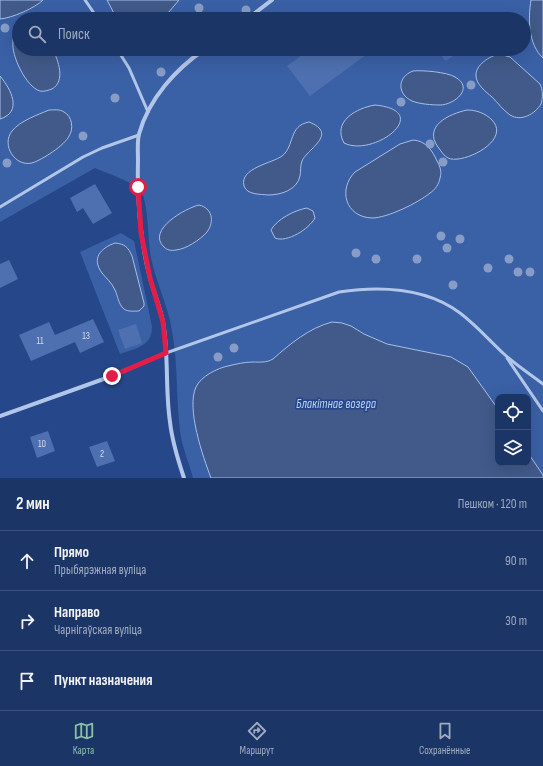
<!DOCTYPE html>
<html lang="ru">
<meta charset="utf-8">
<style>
body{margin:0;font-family:"Sofia Sans Condensed",sans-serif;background:#294070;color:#f1f3f6}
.controls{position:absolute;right:12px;bottom:12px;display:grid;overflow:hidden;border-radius:8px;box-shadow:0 4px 16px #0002}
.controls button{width:36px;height:36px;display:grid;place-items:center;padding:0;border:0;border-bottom:1px solid #3a507b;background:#1c3567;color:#f1f3f6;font:20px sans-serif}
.stop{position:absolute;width:12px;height:12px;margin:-9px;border:3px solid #e11d48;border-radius:50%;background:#fff}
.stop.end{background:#e11d48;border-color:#fff;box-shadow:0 1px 4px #0008}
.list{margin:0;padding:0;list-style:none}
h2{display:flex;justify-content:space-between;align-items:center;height:52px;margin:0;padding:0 16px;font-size:17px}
h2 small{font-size:13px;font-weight:400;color:#a0abc0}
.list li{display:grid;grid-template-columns:26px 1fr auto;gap:12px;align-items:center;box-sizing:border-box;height:60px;padding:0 16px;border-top:1px solid #3a507b}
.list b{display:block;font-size:15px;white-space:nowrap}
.list p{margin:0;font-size:13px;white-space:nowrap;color:#a0abc0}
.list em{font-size:13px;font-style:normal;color:#a0abc0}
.icon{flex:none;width:22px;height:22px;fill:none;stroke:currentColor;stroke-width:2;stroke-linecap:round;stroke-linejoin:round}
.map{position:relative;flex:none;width:543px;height:478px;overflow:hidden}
.search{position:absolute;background:#1c3567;box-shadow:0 4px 16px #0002;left:12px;right:12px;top:12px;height:44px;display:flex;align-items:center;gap:10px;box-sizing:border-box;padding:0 14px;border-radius:22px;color:#a0abc0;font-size:15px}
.sheet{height:232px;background:#1c3567}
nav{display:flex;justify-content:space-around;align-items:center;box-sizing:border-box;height:56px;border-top:1px solid #3a507b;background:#1c3567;font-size:11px;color:#a0abc0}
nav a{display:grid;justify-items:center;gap:2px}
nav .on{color:#8abfa5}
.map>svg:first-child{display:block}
.green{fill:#3a60a5;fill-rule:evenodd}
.water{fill:#415a89;stroke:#a6bfea}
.building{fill:#4e70b0}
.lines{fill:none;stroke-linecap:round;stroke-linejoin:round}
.lane{stroke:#b2c6e9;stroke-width:3}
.street{stroke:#b2c6e9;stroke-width:4}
.tree{fill:#879cc6}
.route{stroke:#e11d48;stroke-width:5}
.labels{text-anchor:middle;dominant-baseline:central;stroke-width:3.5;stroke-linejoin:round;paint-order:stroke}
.number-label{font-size:10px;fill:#d3dbeb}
.water-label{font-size:13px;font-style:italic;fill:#bed0f0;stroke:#264789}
</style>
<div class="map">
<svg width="543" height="478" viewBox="0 0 543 478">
<rect width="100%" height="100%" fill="#264789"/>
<!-- green -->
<path class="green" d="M0,0H543V478H193C189,463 182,447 180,431C176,398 178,364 172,331C168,304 154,279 150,252C148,238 148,201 141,192C133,181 108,174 95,168L0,222ZM19,19H524V49H19ZM498,397H528V463H498Z
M121,233L134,241L152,326C153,346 135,349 120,354L80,252Z"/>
<!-- water -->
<path class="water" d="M0,0H43C35,8 12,18 0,19Z
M107,0H179L163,19H117Z
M531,0H543V58C528,44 528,19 531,0Z
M19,32V49L53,50C58,60 66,81 52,89C49,90 44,92 40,91C26,87 11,55 13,42C13,37 15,35 19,32Z
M499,54L510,57L540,84C543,90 543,98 541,104C535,114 521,122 510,115C503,110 498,103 492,97C486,92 476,84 476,76C475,65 490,56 499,54Z
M413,71C422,70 447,72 455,77C475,88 454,105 440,105C432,105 419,104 412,101C397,94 397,77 413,71Z
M0,76C11,89 23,112 0,119Z
M375,105C435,111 374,158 344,143C332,121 357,108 375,105Z
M49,110C54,110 60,109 64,112C72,116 74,129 69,136C65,145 42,160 32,163C15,167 1,145 12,131C20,121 37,115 49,110Z
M467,110C476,110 485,113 492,120C512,141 462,165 448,158C444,156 441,151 438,147C423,126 449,114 467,110Z
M309,122C339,134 307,149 302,161C300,166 301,172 300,176C297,190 281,195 268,195C260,194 247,195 244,186C239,168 273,163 282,156C295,146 288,126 309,122Z
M413,140C426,141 432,150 437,161C440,166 442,172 440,178C439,184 435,190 430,193C418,203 387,218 372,218C345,217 338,189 355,172L400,144Z
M199,205C212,208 215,221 207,232C200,240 186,249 176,250C171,251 167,250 164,247C146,230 186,208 199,205Z
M307,208L313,211L315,218C309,229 287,243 275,238L271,230C277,219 295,210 307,208Z
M115,243C125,244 128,247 132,256L144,303V306L139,311C134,311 128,312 124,309C118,304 118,296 115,290C112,283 106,278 102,273C91,258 101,248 115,243Z
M332,322L342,323L351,326L364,334L387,344L451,357L468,367L498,409V463H528V453L543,475V478H211C203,457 186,408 196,387C201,376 218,368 228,366C236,364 245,362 253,362C260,362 266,363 273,359C290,344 309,328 332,322Z"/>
<!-- building -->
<path class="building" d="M310,49H374L310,96L287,66Z
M438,49H465L445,61Z
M95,184L112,213L93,224L83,208L77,212L70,198Z
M9,260L18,279L0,288V264Z
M93,319L104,342L80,353L75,342L31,361L19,335L49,322L55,335Z
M136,324L142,343L125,349L118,330Z
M48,431L55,451L37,458L30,437Z
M107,441L115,461L97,467L89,447Z"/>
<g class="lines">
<!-- lane -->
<path class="lane" d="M85,0L98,19
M117,49L129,68L148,112
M0,207L83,157L102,148L139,135
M166,353L339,292C380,286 425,287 460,313C476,325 489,340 504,354C516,365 530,374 543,384
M507,358L543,411"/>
<!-- street -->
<path class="street" d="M247,19L272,0
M0,416L112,376L166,353
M184,478C178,460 172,441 170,422C165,389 169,355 163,322C160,307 154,293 150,278C140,240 137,200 138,161C138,152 137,142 139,134C149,98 176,69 205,49"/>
</g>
<!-- trees -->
<g class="tree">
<circle cx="199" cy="8" r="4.5"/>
<circle cx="246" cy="10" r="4.5"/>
<circle cx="5" cy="28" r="4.5"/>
<circle cx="161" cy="72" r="4.5"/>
<circle cx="471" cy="85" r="4.5"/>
<circle cx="115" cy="98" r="4.5"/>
<circle cx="401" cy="102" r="4.5"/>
<circle cx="83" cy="136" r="4.5"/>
<circle cx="430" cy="144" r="4.5"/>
<circle cx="443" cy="162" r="4.5"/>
<circle cx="7" cy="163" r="4.5"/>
<circle cx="441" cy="236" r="4.5"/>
<circle cx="460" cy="239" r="4.5"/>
<circle cx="447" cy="248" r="4.5"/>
<circle cx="356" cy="253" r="4.5"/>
<circle cx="376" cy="259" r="4.5"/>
<circle cx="417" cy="259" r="4.5"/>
<circle cx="509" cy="259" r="4.5"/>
<circle cx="488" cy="268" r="4.5"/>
<circle cx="518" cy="272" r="4.5"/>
<circle cx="530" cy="272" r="4.5"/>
<circle cx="453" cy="285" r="4.5"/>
<circle cx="234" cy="348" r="4.5"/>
<circle cx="218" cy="357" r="4.5"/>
</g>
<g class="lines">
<!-- route -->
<path class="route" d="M112,376L166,353L163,322L150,278L141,233L138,187"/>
</g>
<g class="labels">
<!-- number labels -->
<g class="number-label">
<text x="86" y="336">13</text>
<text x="40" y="341">11</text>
<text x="42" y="444">10</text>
<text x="102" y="454">2</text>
</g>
<!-- water labels -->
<g class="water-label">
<text x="336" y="404">Блакітнае возера</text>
</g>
</g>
</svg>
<div class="controls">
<button><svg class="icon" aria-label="locate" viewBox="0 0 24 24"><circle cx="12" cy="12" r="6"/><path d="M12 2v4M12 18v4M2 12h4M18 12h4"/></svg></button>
<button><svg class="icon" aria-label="layers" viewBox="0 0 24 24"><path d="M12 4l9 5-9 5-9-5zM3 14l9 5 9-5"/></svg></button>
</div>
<div class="stop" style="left:138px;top:187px"></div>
<div class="stop end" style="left:112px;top:376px"></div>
<div class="search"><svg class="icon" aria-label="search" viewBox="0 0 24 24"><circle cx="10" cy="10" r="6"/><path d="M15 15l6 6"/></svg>Поиск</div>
</div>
<section class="sheet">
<h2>2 мин<small>Пешком · 120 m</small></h2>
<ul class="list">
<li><svg class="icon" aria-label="ahead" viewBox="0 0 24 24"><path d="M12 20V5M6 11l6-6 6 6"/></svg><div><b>Прямо</b><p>Прыбярэжная вуліца</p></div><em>90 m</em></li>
<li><svg class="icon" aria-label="right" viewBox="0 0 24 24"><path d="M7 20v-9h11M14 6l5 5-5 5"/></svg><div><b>Направо</b><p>Чарнігаўская вуліца</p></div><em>30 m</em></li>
<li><svg class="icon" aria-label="arrive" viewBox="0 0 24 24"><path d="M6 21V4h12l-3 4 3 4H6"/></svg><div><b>Пункт назначения</b></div></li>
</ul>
</section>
<nav>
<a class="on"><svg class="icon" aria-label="map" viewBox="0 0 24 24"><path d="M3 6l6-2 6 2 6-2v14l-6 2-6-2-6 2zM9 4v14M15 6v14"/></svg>Карта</a>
<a><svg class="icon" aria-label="directions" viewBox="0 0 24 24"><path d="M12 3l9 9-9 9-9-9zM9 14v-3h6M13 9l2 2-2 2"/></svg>Маршрут</a>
<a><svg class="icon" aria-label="saved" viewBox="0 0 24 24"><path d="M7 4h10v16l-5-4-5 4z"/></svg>Сохранённые</a>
</nav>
